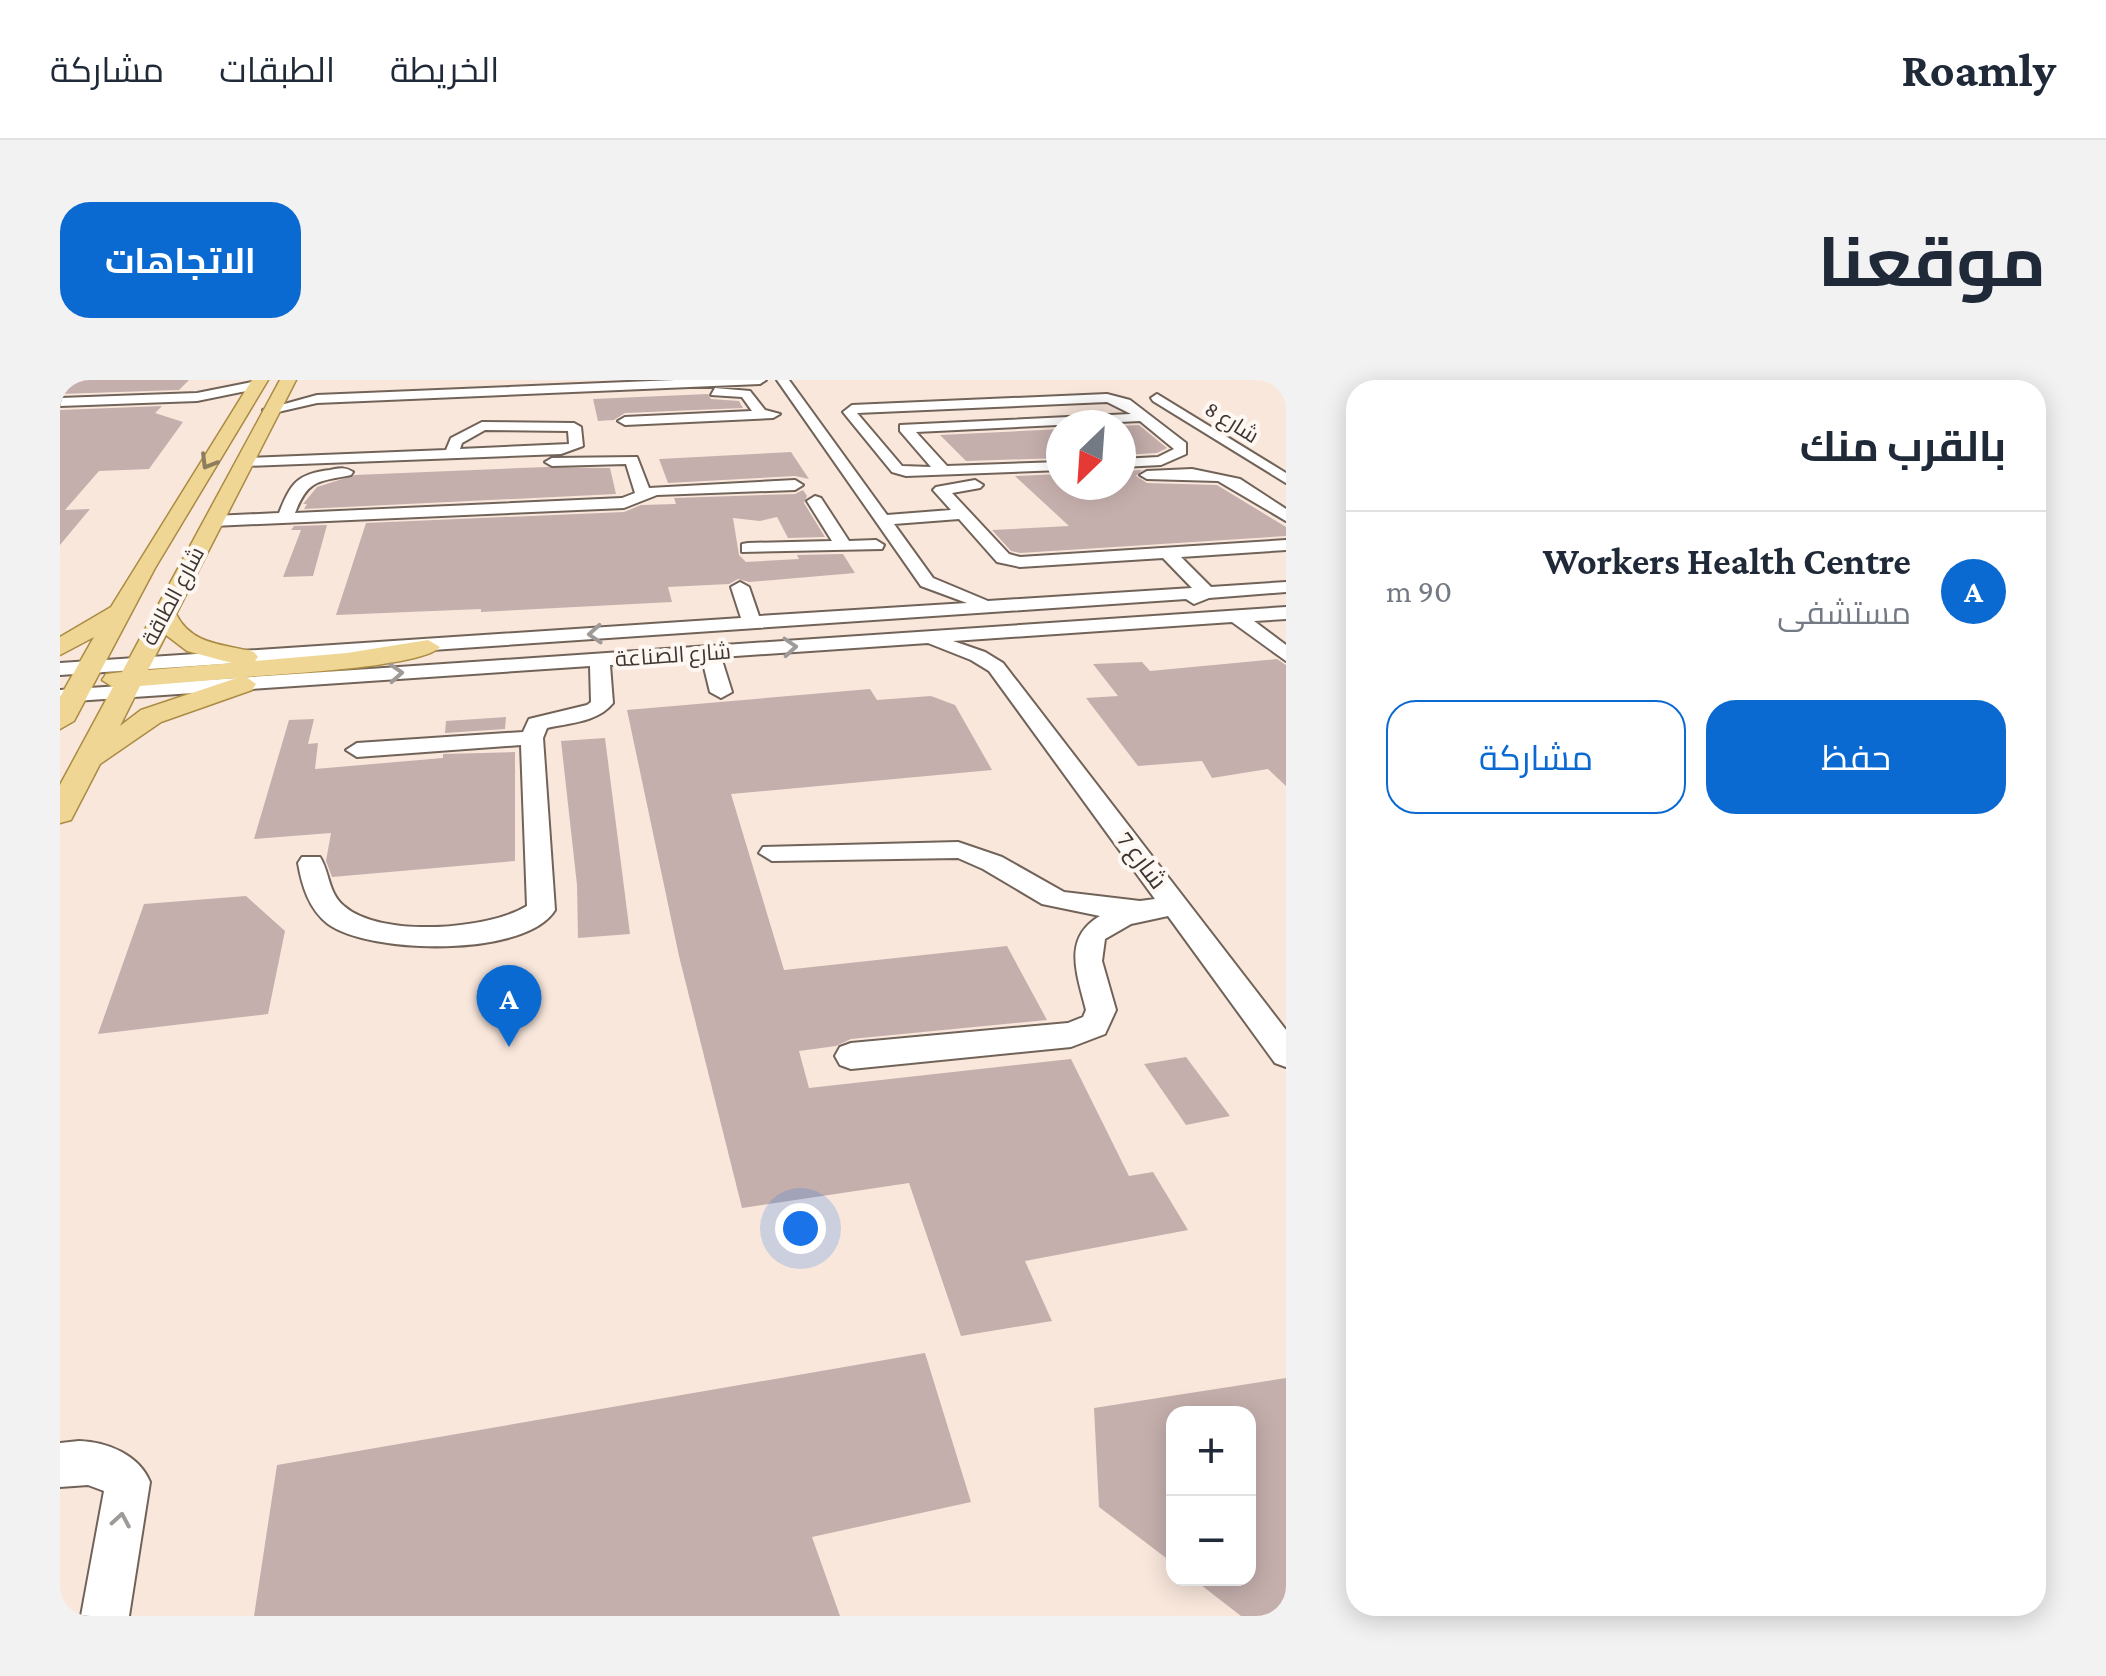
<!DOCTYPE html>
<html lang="ar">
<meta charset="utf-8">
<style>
body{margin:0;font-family:"Crimson Pro",Cairo,serif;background:#f2f2f3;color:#1f2937;direction:rtl}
.controls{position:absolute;right:30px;bottom:30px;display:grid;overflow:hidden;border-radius:20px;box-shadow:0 5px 25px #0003}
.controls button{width:90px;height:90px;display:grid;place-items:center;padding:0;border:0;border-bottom:2px solid #e0e1e3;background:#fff;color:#1f2937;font:50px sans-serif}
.compass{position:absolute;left:986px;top:30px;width:90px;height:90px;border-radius:50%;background:#fff;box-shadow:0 5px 25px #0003;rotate:205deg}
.you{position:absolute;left:740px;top:848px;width:35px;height:35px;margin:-25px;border:8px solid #fff;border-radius:50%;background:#1a73e8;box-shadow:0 0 0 15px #1a73e833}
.badge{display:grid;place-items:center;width:65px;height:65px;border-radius:50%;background:#0b69d2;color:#fff;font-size:32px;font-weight:700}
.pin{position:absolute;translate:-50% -82px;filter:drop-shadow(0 2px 5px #0008)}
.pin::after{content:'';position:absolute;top:52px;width:35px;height:30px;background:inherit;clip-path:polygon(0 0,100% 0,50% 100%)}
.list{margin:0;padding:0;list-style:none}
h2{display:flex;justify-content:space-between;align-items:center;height:130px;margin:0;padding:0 40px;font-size:42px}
h2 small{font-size:32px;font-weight:400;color:#747a83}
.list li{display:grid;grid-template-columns:65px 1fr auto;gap:30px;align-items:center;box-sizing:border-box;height:160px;padding:0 40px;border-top:2px solid #e0e1e3}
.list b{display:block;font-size:38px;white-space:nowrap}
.list p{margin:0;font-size:32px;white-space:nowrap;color:#747a83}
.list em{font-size:32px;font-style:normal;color:#747a83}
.actions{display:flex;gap:20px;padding:30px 40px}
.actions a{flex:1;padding:22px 0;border:2px solid #0b69d2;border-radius:30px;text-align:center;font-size:35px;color:#0b69d2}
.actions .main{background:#0b69d2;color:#fff}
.map{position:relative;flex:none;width:1226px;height:1236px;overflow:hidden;direction:ltr;border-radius:30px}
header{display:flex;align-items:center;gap:60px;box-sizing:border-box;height:140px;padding:0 50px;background:#fff;border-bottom:2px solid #e0e1e3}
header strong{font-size:48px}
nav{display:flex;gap:55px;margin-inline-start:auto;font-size:35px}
.intro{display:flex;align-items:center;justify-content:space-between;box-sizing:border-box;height:240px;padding:0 60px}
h1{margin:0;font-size:70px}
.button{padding:25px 45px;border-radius:30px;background:#0b69d2;color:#fff;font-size:35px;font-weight:700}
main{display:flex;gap:60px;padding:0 60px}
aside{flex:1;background:#fff;border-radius:30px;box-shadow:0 5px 25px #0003}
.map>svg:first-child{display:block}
.building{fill:#c5afad}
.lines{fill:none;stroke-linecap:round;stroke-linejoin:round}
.minor-casing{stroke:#726359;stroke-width:4}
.major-casing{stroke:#aa8b43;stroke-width:3}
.minor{fill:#fff;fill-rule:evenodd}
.major{fill:#efd694;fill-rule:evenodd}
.oneway{stroke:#8d7d5e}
.oneway2{stroke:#9e9a98}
.labels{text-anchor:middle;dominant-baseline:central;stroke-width:8;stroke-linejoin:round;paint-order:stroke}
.far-street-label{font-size:22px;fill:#3c3531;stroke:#fef7f2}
.street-label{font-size:25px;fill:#3c3531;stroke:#fef7f2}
</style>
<header>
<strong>Roamly</strong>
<nav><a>الخريطة</a><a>الطبقات</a><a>مشاركة</a></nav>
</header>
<div class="intro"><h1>موقعنا</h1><a class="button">الاتجاهات</a></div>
<main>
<aside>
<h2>بالقرب منك<small></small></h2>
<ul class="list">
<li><span class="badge">A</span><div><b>Workers Health Centre</b><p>مستشفى</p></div><em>90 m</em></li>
</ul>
<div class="actions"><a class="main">حفظ</a><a>مشاركة</a></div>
</aside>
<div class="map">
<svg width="1226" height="1236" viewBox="0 0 1226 1236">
<rect width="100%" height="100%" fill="#f9e7dc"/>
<!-- building -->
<path class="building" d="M0,0H129L119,10L0,14Z
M648,14L651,19L679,21L683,28L565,33L554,40L538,41L533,19Z
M102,26L95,33L123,42L89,89L39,91L5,130L30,129L0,165V30Z
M1079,45L1107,68L1097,73L1061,75V46Z
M1001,49V78L906,81L880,55Z
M731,72L749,99L735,96L608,103L599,79Z
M486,87L550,88L556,114L244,129L247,124H243L257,107L295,95Z
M1082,90L1076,96L1087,103L1157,105L1226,147V156L960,173L951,171L932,150L1009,146L955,96L1001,94V105H1061V91Z
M743,110L747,116L744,123L765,157L728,158L717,137L700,141L673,138L679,175L686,182L739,179L737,175L783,174L795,193L689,202L678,199L669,204L608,207L612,222L421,232V229L276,235L306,143L564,132L581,125L616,124L614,118L735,114Z
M267,145L253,196L223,197L241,150H231L234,146Z
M1217,279L1226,285V406L1208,389L1152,398L1142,381L1078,386L1026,318L1058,316L1033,284L1082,282L1090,291Z
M810,309L817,320L871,316L895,325L932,390L671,414L724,590L947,566L987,640L791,659L776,666L739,671L749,708L1011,679L1069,796L1093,792L1128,850L965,881L992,941L901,956L849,803L682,828L619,576L567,330Z
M446,337L445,349L385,353L386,341Z
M254,339L248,364L258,363L255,389L383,378V374L455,372V481L272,497L266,481L271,453L194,459L229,340Z
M545,358L570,554L518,558L517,505L501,361Z
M186,516L225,551L208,634L38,654L84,524Z
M1126,677L1170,736L1126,745L1084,684Z
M865,973L911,1122L752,1157L780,1236H194L217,1085Z
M1226,998V1236H1181L1132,1198H1188V1034H1114V1184L1039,1127L1034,1028Z"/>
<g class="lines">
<defs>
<path id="minor" d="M615,0H706L700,4L257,23L209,34L203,30L257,15Z
M717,0H729L827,135L891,130L873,110L876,107L915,100L923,105L920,108L892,113L949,174L960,177L1226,160V170L1121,177L1151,207L1226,202V212L1149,218L1134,224L1126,219L0,295V283L681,238L671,207L680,202L689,207L699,236L907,223L861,206ZM899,139L937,182L960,187L1103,178L1132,208L928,221L873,198L834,144Z
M197,1L201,8L137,21L0,26V18L137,13Z
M655,8L690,11L705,30L720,34L713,38L565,45L558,41L565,37L692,31L682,17L651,15Z
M1047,14L1070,20L1126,63V74L1101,85L1061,87V79L1098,77L1114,69L1080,41L856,52L887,86L1001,82V90L846,96L832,92L783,32L792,25ZM1047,22L1071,34L840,45V51L871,87L842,86L797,33Z
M1097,14L1226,93V103L1093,21L1091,18Z
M422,42L514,43L521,47L523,66L501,74L186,86L179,82L186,78L386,70L391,58ZM425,50L508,51L509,64L400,69L402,63Z
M577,77L589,108L735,100L743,105L735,110L597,115L564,128L153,146L145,141L153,136L219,133C231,103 237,94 270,90C281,88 285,87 293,92L291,95C258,102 248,99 235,133L562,118L575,113L566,84L492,86L485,82L492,78Z
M1132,89L1180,99L1226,129V141L1158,101L1087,99L1080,95L1087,91Z
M755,116L761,118L789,161L816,160L824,165L822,169L682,172V164L688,163L772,161L747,121Z
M1226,227V239L1194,241L1226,265V281L1172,242L893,261L925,272L943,283L1226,650V687L1215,683L1108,536L1071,544L1045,559L1042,581L1056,630L1045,654L1011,667L791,689L780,685L775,676L780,667L791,663L1008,643L1023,637L1026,630C1017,594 1002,558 1040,536L982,524L923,489L898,478L712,481L699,473L703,467L898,462L942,477L1004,512L1080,521L1095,519L929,291L911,280L868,263L661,277L672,312L661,318L650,312L642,279L550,285L553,323C538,342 509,343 487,348L483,358L495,530C466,578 309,574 268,544C249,529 242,506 238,483L242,477H260C270,493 268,513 284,526C320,558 428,550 467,526L461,365L297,377L286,370L297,363L463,352L469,339L527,325L531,322L530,286L0,322V310Z
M19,1061C48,1062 79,1075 90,1102L69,1236H21L44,1111L28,1105L0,1107V1063Z"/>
<path id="major" d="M192,0H208L95,188L14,341L0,349V317L34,257L0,275V257L51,227Z
M220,0H236L116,234C132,266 165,264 194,272L198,277L195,281L287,273L368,260L380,267C362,287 220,294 186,297L196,304L192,310L101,342L40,384L11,440L0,443V405L53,307L42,300L46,294L62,292ZM106,255L127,271L172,283L88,290ZM177,298L81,330L60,346L80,306Z"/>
</defs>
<!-- minor casing -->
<use href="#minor" class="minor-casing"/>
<!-- major casing -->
<use href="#major" class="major-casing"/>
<!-- minor -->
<use href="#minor" class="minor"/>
<!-- major -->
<use href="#major" class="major"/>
</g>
<!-- one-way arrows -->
<defs><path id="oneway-chevron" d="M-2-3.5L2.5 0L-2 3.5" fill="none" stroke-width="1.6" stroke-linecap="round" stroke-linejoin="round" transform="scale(2.5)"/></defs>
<use class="oneway" href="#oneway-chevron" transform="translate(148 82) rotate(121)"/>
<g class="oneway2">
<use href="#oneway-chevron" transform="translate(535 254) rotate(176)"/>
<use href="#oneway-chevron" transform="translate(730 267) rotate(-4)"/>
<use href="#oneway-chevron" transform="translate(336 293) rotate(-4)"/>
<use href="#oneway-chevron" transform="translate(61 1140) rotate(-80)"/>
</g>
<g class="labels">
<!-- far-street labels -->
<g class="far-street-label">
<text transform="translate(1172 42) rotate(32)">شارع 8</text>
<text transform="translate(113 216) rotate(-62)">شارع الطاقة</text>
<text transform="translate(613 275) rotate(-4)">شارع الصناعة</text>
</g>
<!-- street labels -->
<g class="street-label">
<text transform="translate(1082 480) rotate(53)">شارع 7</text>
</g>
</g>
</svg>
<div class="controls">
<button>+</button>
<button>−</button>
</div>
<svg class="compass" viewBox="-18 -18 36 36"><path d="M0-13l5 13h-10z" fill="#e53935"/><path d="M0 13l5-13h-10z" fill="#747a83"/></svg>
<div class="you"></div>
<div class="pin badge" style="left:449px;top:667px">A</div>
</div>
</main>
